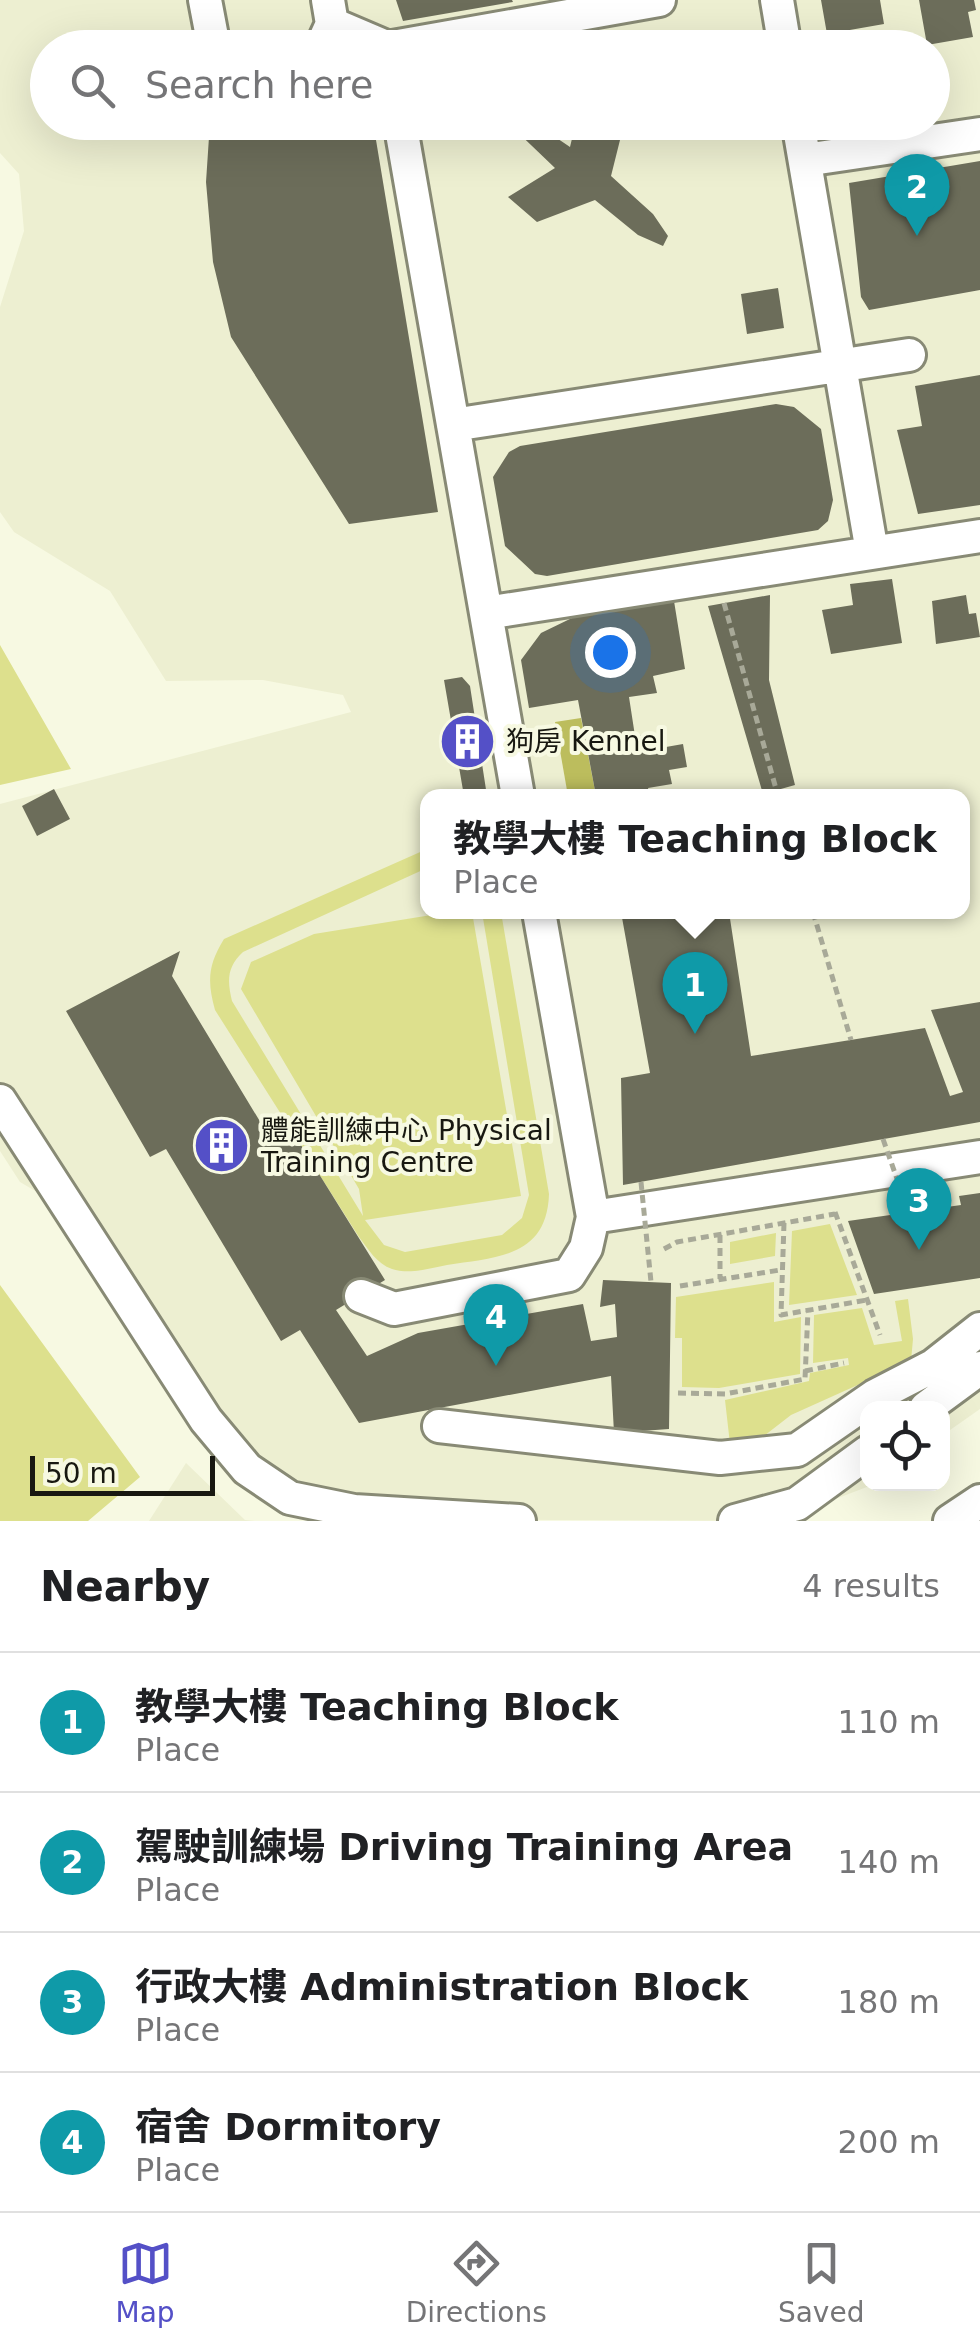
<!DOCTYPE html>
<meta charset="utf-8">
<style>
body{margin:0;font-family:"DejaVu Sans","Noto Sans TC",sans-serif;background:#f2f2f2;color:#202124}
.controls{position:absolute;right:30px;bottom:30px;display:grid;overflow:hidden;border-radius:20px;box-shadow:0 10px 40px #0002}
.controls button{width:90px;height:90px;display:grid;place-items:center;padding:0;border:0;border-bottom:2px solid #e0e0e0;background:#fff;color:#202124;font:50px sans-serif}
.scale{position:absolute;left:30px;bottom:25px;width:185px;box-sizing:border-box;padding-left:10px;border:5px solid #181811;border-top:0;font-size:28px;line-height:35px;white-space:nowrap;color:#181811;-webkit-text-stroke:8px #f7f9e2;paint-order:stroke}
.you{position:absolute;left:610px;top:652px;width:35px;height:35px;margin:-25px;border:8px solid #fff;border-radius:50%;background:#1a73e8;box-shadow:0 0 0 15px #1a73e833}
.badge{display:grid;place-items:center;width:65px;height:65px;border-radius:50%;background:#5450c7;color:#fff;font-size:32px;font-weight:700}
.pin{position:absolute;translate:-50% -82px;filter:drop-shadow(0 2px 5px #0008)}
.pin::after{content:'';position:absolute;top:52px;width:35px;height:30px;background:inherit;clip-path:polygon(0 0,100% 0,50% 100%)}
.popup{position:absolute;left:420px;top:789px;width:550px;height:130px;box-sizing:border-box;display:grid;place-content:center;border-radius:20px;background:#fff;filter:drop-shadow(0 2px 8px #0005);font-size:32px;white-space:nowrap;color:#757577}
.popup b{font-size:38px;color:#202124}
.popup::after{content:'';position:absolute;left:50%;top:100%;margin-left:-20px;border:20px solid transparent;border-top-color:#fff}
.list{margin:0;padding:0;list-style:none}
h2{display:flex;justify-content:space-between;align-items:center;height:130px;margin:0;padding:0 40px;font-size:42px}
h2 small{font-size:32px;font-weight:400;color:#757577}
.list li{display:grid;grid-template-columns:65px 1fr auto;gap:30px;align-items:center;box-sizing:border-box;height:140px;padding:0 40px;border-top:2px solid #e0e0e0}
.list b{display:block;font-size:38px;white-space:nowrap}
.list p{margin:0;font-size:32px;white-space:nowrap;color:#757577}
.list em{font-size:32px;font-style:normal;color:#757577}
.icon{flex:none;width:55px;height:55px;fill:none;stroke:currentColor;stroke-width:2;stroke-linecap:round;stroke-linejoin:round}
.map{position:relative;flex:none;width:980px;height:1521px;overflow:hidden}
.search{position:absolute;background:#fff;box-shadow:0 10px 40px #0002;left:30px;right:30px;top:30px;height:110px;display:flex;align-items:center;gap:25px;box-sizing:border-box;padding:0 35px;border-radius:55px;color:#757577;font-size:38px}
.sheet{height:690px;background:#fff}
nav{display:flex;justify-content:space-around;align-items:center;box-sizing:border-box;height:140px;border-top:2px solid #e0e0e0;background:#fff;font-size:28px;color:#757577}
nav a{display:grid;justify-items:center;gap:5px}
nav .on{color:#5450c7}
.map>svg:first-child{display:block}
.built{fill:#edefd1;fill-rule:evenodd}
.green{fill:#dde08d}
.water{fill:#bcbd5d}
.building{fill:#6c6d5a}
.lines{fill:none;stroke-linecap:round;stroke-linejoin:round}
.minor-casing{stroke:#888a75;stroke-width:38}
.path{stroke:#a8a998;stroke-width:5;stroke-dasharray:8 5;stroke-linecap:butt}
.minor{stroke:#fff;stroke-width:32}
.path-bridge{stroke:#a8a998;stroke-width:5;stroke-dasharray:8 5;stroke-linecap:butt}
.labels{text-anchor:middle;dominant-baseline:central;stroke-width:8;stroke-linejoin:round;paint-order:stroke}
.poi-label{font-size:28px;fill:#181811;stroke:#f7f9e2;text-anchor:start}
</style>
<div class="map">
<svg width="980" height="1521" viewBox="0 0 980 1521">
<rect width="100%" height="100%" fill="#f7f9e2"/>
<!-- built -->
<path class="built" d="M0,0H980V1409L943,1435L942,1408H868V1484H874L872,1485L778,1521L330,1519L189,1416L37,1192L20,1182L0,1151V804L351,712L343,695L263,680L166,681L110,591L14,532L0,512V307L24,231L19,174L0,153ZM48,48H932V122H48ZM428,796H962V912H428Z
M186,1463L245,1520L255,1521H149Z"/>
<!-- green -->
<path class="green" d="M0,645L71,769L0,785Z
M427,849V868L243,952C227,967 227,980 232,1001L363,1216L359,1189L241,989L251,962L314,934L450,912H472L521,1196L365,1220L384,1245L405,1252L502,1235L522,1218L529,1195L482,912H501L549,1194C547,1258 495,1257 447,1265C430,1268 409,1275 392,1269C377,1264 368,1249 359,1237L215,1010C207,981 208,965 224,939Z
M830,1224L857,1295L789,1305L792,1231Z
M776,1233L775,1256L730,1264V1242Z
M774,1282V1322L801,1317L800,1374L719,1388L682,1387V1338H675L676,1297Z
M0,1285L140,1477L88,1521H0Z
M908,1299L913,1339L911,1361L791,1415L760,1439L730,1444L725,1400L809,1381L810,1373L849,1365L848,1358L813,1363L814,1315L862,1308L874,1345L902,1341L895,1301Z"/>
<!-- water -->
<path class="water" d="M581,718L596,796H568L555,722Z"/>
<!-- building -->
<path class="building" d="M396,0H512L513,2L403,21Z
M821,0H880L884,24L827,34Z
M919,0H974L976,10L968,12L973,37L927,45Z
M210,122H373L438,512L349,524L231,337L213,262L206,182Z
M507,122H533L570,147L576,122H610L622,132L611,176L653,214L668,236L663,246L638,235L595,200L537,222L508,197L555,168Z
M980,161V290L869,310L861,297L849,183Z
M778,288L784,328L747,334L741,294Z
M980,375V505L918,514L897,430L922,426L915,386Z
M776,404L794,407L821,429L833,500L828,521L818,530L547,576L535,574L505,546L493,477L509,452L520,446Z
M892,579L902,643L831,654L822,610L853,605L850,584Z
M770,595L769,680L795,785L763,794L708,606Z
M966,595L969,614L976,613L980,637L936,644L932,601Z
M674,601L685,669L653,676L657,693L629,697L635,736L646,734L647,741L664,739L666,747L683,744L687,767L669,770L672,784L648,788L650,796H596L578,700L529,708L521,660L541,633L574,617Z
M462,677L470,686L487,796H464L444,680Z
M54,789L70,819L37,836L22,806Z
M621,912H729L751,1056L925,1028L950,1096L963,1092L931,1010L980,1002V1122L623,1185L621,1078L650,1073Z
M180,951L172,976L273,1143L296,1137L385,1280L336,1310L367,1356L418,1333L583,1304L591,1341L617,1337L615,1304L600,1307L603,1280L671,1283L669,1429L614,1433L611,1376L359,1423L300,1330L281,1341L166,1149L150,1157L66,1011Z
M980,1193V1278L874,1294L848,1221L961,1205L959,1196Z"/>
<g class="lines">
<defs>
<path id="minor" d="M205,0L213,42L217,48
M777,0L785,48
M332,24L386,47
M321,48L332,24L328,0
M387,48L659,0
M400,122L518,796
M798,122L872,552
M805,160L980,134
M453,425L909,355
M486,613L980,536
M0,1101L206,1420L247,1469L290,1498L354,1511L519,1521
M593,1217L980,1157
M361,1296L394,1309L569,1275L586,1248L593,1217L539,912
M926,1408L980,1368
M439,1426L720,1458L797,1450L875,1396L933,1366L980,1329
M735,1521L797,1504L868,1452
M950,1521L980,1501"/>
</defs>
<!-- minor casing -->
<use href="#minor" class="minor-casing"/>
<!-- path -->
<path class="path" d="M724,603L778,796
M813,912L851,1040
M835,1212L880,1335
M784,1223L781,1315L867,1300
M720,1235V1279
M664,1249L677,1242L835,1214
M680,1286L780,1270
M805,1371L844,1363
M678,1393L725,1394L805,1379L808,1310"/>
<!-- minor -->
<use href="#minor" class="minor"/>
<!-- path-bridge -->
<path class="path-bridge" d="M883,1139L909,1213
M641,1182L651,1282"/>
</g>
<!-- icons -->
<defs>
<symbol id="building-disc" viewBox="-11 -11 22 22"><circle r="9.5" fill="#5450c7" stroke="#f7f9e2"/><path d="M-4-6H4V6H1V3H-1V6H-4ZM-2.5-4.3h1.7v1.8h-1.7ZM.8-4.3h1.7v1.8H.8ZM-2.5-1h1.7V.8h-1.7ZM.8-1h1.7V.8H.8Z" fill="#fff"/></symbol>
</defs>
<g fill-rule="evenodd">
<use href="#building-disc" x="436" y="710" width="63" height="63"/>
<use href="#building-disc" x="190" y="1114" width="63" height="63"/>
</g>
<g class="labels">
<!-- poi labels -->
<g class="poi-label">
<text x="506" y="741">狗房 Kennel</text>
<text x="261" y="1130">體能訓練中心 Physical<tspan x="261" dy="32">Training Centre</tspan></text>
</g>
</g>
</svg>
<div class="controls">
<button><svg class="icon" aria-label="locate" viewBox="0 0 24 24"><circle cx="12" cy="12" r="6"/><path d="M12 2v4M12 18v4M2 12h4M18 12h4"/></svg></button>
</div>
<div class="scale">50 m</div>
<div class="you"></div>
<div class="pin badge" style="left:695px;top:1034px;background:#0f9aa8">1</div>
<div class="popup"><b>教學大樓 Teaching Block</b>Place</div>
<div class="pin badge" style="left:917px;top:236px;background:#0f9aa8">2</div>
<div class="pin badge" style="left:919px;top:1250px;background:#0f9aa8">3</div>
<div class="pin badge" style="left:496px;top:1366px;background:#0f9aa8">4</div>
<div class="search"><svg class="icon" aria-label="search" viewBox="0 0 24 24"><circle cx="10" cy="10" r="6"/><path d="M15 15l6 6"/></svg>Search here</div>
</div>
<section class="sheet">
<h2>Nearby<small>4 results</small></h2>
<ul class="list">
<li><span class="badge" style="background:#0f9aa8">1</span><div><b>教學大樓 Teaching Block</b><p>Place</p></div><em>110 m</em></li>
<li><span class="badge" style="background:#0f9aa8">2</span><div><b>駕駛訓練場 Driving Training Area</b><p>Place</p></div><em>140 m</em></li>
<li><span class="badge" style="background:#0f9aa8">3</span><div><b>行政大樓 Administration Block</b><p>Place</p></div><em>180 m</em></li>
<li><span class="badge" style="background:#0f9aa8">4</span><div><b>宿舍 Dormitory</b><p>Place</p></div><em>200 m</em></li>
</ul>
</section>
<nav>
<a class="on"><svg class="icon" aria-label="map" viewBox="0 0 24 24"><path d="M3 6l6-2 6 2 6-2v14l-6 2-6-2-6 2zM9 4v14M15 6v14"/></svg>Map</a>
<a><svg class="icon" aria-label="directions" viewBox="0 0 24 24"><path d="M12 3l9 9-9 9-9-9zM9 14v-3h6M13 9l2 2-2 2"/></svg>Directions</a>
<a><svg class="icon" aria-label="saved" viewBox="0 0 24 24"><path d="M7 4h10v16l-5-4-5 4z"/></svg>Saved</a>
</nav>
